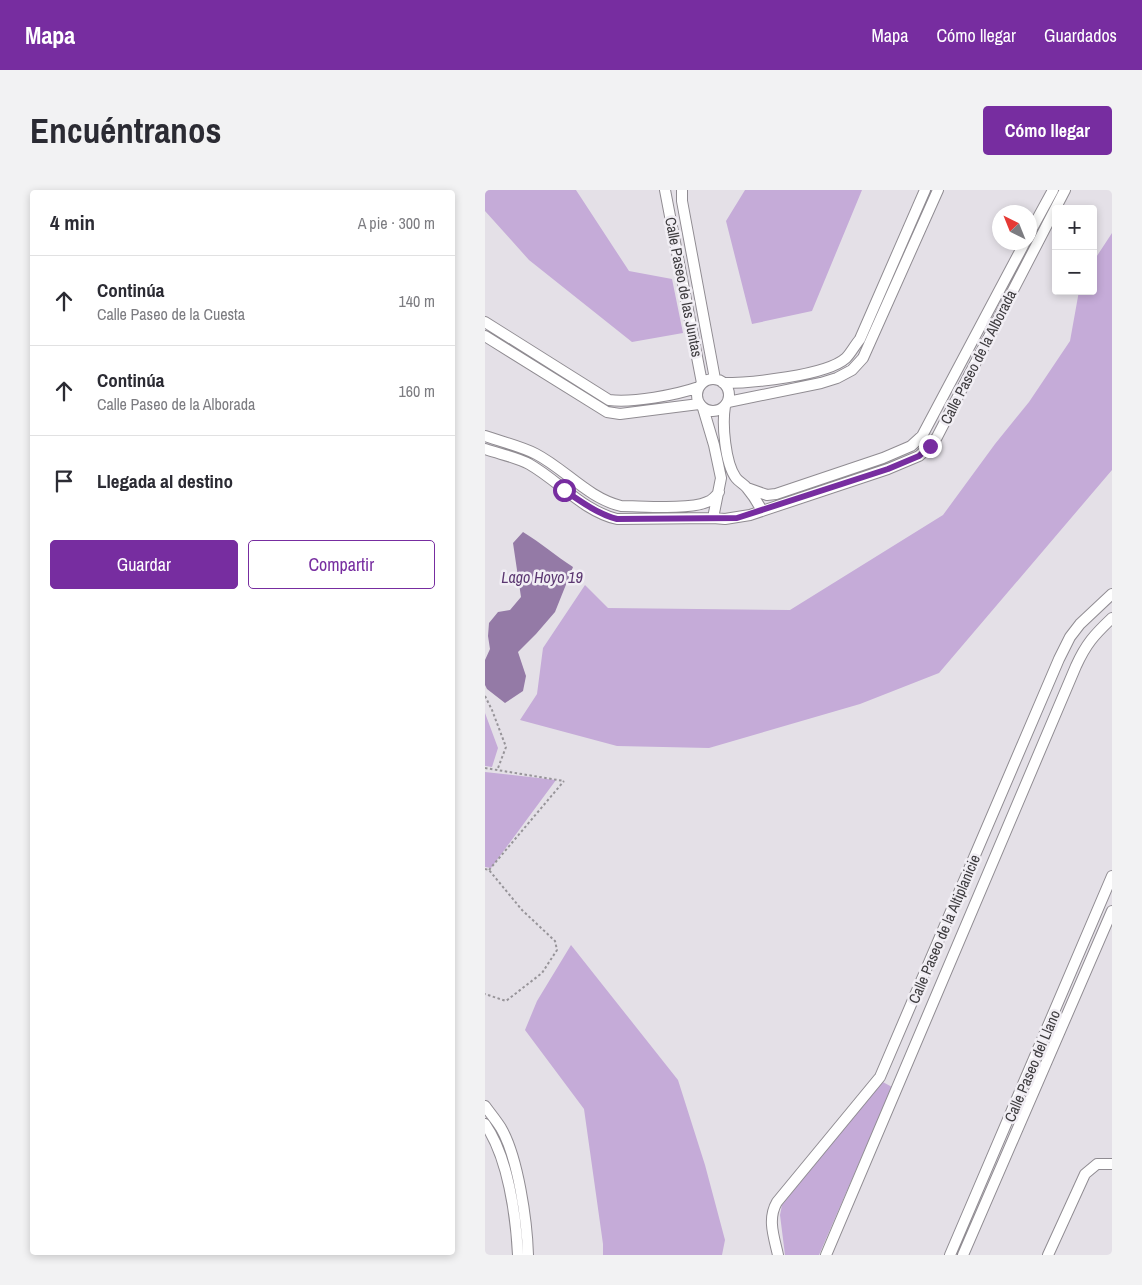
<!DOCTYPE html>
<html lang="es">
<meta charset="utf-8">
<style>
body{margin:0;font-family:"Archivo Narrow",sans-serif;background:#f2f2f3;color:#2b2b33}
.controls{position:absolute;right:15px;top:15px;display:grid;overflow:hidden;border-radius:5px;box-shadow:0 2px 8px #0003}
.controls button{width:45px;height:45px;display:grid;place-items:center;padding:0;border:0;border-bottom:1px solid #e1e1e2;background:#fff;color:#2b2b33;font:25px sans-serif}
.compass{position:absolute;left:507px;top:15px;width:45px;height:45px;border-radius:50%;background:#fff;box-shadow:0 2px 8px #0003;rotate:317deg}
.stop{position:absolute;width:15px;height:15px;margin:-11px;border:4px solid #772da0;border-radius:50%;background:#fff}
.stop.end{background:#772da0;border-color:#fff;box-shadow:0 1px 5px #0008}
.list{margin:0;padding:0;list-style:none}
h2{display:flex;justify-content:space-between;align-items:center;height:65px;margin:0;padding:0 20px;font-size:21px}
h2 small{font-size:16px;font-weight:400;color:#7c7c81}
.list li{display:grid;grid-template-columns:32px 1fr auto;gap:15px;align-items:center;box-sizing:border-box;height:90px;padding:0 20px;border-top:1px solid #e1e1e2}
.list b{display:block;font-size:19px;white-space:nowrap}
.list p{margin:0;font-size:16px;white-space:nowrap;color:#7c7c81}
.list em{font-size:16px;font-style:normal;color:#7c7c81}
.actions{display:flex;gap:10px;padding:15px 20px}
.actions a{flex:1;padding:11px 0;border:1px solid #772da0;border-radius:5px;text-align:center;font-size:18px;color:#772da0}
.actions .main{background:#772da0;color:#fff}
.icon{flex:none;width:28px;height:28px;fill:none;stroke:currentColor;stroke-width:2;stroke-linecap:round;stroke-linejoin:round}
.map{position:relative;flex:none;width:627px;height:1065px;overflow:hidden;border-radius:5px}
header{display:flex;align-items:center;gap:30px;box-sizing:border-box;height:70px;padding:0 25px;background:#772da0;color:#fff}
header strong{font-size:24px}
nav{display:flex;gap:28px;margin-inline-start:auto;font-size:18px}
.intro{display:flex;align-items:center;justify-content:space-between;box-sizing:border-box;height:120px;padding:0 30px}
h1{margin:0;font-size:35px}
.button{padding:12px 22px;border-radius:5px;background:#772da0;color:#fff;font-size:18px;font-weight:700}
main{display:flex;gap:30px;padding:0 30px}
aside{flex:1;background:#fff;border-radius:5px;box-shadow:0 2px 8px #0003}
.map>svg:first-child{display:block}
.green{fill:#c5abd8}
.water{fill:#947aa6}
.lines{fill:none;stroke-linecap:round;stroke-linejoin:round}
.minor-casing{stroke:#908c92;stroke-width:12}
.path{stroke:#979499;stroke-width:2;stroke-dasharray:2.5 2.5;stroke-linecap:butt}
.minor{stroke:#fff;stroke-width:10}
.route{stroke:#772da0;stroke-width:6}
.labels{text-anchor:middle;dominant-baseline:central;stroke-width:5;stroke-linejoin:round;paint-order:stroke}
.street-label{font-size:15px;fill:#3d3b3e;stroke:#f1eef4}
.water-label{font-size:16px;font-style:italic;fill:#5b3771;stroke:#f1eef4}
</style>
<header>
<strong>Mapa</strong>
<nav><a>Mapa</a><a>Cómo llegar</a><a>Guardados</a></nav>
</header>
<div class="intro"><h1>Encuéntranos</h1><a class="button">Cómo llegar</a></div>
<main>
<aside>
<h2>4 min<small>A pie · 300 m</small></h2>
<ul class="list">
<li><svg class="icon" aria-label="ahead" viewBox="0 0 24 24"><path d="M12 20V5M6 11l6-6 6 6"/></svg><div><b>Continúa</b><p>Calle Paseo de la Cuesta</p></div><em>140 m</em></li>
<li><svg class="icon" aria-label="ahead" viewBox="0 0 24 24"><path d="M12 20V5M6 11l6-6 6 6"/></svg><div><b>Continúa</b><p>Calle Paseo de la Alborada</p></div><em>160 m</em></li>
<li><svg class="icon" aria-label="arrive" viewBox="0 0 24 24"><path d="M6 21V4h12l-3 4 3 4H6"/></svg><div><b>Llegada al destino</b></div></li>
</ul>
<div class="actions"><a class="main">Guardar</a><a>Compartir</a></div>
</aside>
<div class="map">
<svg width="627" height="1065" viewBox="0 0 627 1065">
<rect width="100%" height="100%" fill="#e4e0e7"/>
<!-- green -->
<path class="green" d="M0,0H91L144,81L187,89L198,143L147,152L44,70L0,21Z
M260,0H377L327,121L267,134L241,31Z
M627,43V280L454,483L375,514L224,558L132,556L35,530L52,504L58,458L100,395L123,418L305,420L458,325L510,254L544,212L585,151L594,101H608V72Z
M0,523L13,558L7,577L0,576Z
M0,582L71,590L6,678L0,677Z
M86,755L193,890L220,975L240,1050L237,1065H118V1054L99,919L40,840L52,811Z
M396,891L407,897L334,1065H300L295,1025L297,1015Z"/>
<!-- water -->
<path class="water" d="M38,342C56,353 71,366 88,377L70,422L51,444L33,462L41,486L38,501L20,513L2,499L0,495V470L5,459L3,446L4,433L13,422L25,420L36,407L28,353Z"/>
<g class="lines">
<defs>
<path id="minor" d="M180,0L217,193
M197,0V11L230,189
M544,44L568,0
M0,132L124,210C148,213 191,205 214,197
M0,146L122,222L135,224L214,214
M212 205a16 16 0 1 1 32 0a16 16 0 1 1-32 0Z
M238,193C265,193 341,186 361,168C366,163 370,155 375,149L440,0
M243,212L336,193L352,188L367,180L378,168L453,0
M240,216C237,234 240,273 251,288C254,292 259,294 262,298C268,305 273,313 277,321
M218,218L229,255L236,288L228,328
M0,246C17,252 35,256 51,264C80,279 103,308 136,316C157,316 204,320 222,312C228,310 231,306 234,302
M0,259C14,264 31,267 44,274C74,291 98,321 132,329L228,328L240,329L265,325L403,279L434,266L445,256L452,247L580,0
M262,298L282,305L291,304L398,268L426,256L437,246L540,52
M0,916C5,923 11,930 16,938C33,967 42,1031 43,1065
M0,934C23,967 31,1025 33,1065
M293,1065C289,1047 282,1029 292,1012L395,887L574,469L585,447L595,434L627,404
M341,1065L591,476C601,454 609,445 627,428
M465,1065L627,686
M478,1065L627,721
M563,1065L600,984L612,974H627"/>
</defs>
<!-- minor casing -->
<use href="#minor" class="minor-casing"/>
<!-- path -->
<path class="path" d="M0,506L7,520L21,557L13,578
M0,578L79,591
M0,679L4,680L37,720L70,751L72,760L57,783L21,811L0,804
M4,680L79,591"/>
<!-- minor -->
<use href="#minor" class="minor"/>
</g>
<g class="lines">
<!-- route -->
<path class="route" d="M79,300C95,311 113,324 132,329L252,328L403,279L434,266L445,256"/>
</g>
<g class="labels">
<!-- street labels -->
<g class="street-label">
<text transform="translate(199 97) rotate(79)">Calle Paseo de las Juntas</text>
<text transform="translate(493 167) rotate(-63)">Calle Paseo de la Alborada</text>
<text transform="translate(459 739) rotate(-67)">Calle Paseo de la Altiplanicie</text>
<text transform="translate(547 876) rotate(-67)">Calle Paseo del Llano</text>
</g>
<!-- water labels -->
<g class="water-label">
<text x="57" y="387">Lago Hoyo 19</text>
</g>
</g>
</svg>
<div class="controls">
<button>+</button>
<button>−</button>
</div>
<svg class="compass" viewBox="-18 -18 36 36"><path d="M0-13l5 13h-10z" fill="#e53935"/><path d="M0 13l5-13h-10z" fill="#7c7c81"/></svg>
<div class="stop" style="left:79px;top:300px"></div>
<div class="stop end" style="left:445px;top:256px"></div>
</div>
</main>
